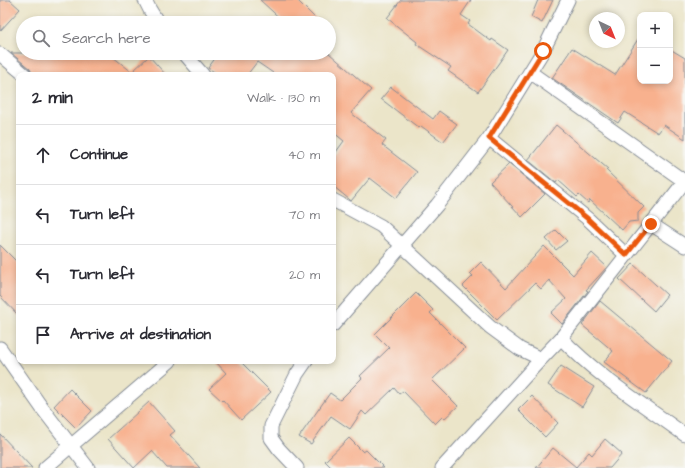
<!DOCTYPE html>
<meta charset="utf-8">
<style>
body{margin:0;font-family:"Architects Daughter",sans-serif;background:#f2f2f3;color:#2b2b33}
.controls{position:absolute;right:12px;top:12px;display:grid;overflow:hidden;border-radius:8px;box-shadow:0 2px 6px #0003}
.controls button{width:36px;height:36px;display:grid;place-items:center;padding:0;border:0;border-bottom:1px solid #e1e1e2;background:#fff;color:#2b2b33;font:20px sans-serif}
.compass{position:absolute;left:589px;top:12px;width:36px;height:36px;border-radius:50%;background:#fff;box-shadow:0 2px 6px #0003;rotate:137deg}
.stop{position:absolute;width:12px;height:12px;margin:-9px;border:3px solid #ea580c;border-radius:50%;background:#fff}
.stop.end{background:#ea580c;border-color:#fff;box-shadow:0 1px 4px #0008}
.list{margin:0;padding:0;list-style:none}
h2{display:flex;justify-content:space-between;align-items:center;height:52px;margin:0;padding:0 16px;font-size:17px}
h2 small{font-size:13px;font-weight:400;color:#7c7c81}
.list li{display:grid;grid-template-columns:26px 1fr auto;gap:12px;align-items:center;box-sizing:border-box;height:60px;padding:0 16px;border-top:1px solid #e1e1e2}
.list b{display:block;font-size:15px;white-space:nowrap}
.list em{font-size:13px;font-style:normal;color:#7c7c81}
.icon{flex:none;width:22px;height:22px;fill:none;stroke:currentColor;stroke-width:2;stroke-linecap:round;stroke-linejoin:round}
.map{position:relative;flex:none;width:685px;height:468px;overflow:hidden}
.search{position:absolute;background:#fff;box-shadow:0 2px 6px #0003;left:16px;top:16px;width:320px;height:44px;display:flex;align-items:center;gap:10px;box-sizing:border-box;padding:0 14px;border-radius:22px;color:#7c7c81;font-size:15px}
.panel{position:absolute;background:#fff;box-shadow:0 2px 6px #0003;left:16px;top:72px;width:320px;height:292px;border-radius:8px}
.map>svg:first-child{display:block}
.building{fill:#f8b18e}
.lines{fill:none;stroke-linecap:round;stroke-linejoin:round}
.street-casing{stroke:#838a94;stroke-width:15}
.street{stroke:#fff;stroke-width:13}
.route{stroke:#ea580c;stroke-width:5}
</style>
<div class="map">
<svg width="685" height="468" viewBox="0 0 685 468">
<rect width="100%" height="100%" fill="#f6f6f2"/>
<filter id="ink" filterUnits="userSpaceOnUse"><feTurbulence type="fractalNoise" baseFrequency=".025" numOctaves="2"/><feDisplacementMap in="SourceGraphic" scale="8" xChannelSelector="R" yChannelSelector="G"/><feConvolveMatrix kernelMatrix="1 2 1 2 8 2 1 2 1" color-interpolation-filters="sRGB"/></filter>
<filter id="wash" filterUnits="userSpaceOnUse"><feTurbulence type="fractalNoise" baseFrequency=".012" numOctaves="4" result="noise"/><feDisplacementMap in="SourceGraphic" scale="16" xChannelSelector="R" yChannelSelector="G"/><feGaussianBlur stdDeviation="0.9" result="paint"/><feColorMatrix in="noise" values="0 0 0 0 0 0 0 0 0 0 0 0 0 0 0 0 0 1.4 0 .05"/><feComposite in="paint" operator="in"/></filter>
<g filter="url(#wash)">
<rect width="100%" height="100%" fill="#ebe5c9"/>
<g id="blocks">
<!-- building -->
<path class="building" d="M0,0H10L20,9L0,31Z
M260,0H297L320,23H285Z
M401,0H471L461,15L470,21L468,24L491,41L492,39L508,50L478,92L448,71L451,67L416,44L417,42L387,18Z
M538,0H553L542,23L531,17Z
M640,36V81H670V49L685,58V139L664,125L658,133L625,112L618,123L552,78L572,48L615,75Z
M11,53H108L132,72L149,56L166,75H33L30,69Z
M219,53H329L371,90L351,113L386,140L382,145L417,172L396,198L370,178L351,201L350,200L333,186V156L344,141L333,132V75H276L257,62L247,75H219L208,68Z
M391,87L433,119L439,111L457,124L443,142L421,126L419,128L381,99Z
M556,125L608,169L606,170L644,207L638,213V221L629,222L622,230L590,200L588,203L579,195L577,197L558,180L556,183L528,160Z
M509,164L545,194L522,217L490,182Z
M556,230L567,241L556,250L546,239Z
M0,245L19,264V316L0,296Z
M544,246L573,275L592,253L607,267L586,290L588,291L562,324L551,313L566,299L549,280L541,289L535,283L497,320L463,286L473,276L470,273L481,262L506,288Z
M633,264L667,295L654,311L619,279Z
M416,293L433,310L430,313L465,348L432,380L458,406L444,419L442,417L435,424L403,391L399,394L394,388L366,415L362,411L350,429L331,416L311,444L299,437L330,393L340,400L362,378L360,376L389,348L375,334Z
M600,301L672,361L646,393L604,362L613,351L582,325Z
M215,361H240L271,392L241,420L223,400L222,401L209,389L226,373Z
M561,366L594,387L582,407L548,385Z
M70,389L92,411L76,428L54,406Z
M532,396L558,423L545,437L518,410Z
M149,402L175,431L170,435L200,468H167L152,451L134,468L108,439Z
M0,434L32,468H0Z
M349,438L363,452L366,450L384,468H332L325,461Z
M605,439L622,454L610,468H536L553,448L576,467L589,452L592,455Z"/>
</g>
</g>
<g filter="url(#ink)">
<use href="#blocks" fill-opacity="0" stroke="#838a94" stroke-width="1"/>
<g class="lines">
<defs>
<path id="street" d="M145,0L150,10L158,23
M184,53L203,75
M0,54L25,75
M530,72L684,181
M489,138L588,219L626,255
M333,200L381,226L490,327L520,349L541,359
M651,224L685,246
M333,325L437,205L489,138L543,51L568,0
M561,338C598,377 643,404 685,435
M0,348L42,408L88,468
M45,468L170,361
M297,468L279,449L271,438V426L297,374L306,361
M442,468L541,359L561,338L685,181"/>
</defs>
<!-- street casing -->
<use href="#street" class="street-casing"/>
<!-- street -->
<use href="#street" class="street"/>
</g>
</g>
<g class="lines" filter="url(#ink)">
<!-- route -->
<path class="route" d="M543,51L489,138L588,219L626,255L651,224"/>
</g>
</svg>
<div class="controls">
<button>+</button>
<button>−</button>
</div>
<svg class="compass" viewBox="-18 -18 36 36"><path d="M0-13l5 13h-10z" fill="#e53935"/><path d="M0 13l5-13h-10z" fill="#7c7c81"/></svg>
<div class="stop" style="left:543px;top:51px"></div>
<div class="stop end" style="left:651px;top:224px"></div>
<div class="search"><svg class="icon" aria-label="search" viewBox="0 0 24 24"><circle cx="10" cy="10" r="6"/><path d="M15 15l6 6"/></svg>Search here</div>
<section class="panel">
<h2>2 min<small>Walk · 130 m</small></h2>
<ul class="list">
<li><svg class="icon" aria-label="ahead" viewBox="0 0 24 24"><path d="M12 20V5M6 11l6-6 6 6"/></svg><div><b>Continue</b></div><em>40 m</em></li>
<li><svg class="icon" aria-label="left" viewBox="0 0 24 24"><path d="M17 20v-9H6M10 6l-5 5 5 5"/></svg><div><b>Turn left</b></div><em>70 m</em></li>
<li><svg class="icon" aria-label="left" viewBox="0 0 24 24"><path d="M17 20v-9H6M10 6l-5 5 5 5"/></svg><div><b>Turn left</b></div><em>20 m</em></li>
<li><svg class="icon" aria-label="arrive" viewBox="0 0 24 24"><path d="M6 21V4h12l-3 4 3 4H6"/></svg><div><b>Arrive at destination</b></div></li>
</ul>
</section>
</div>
